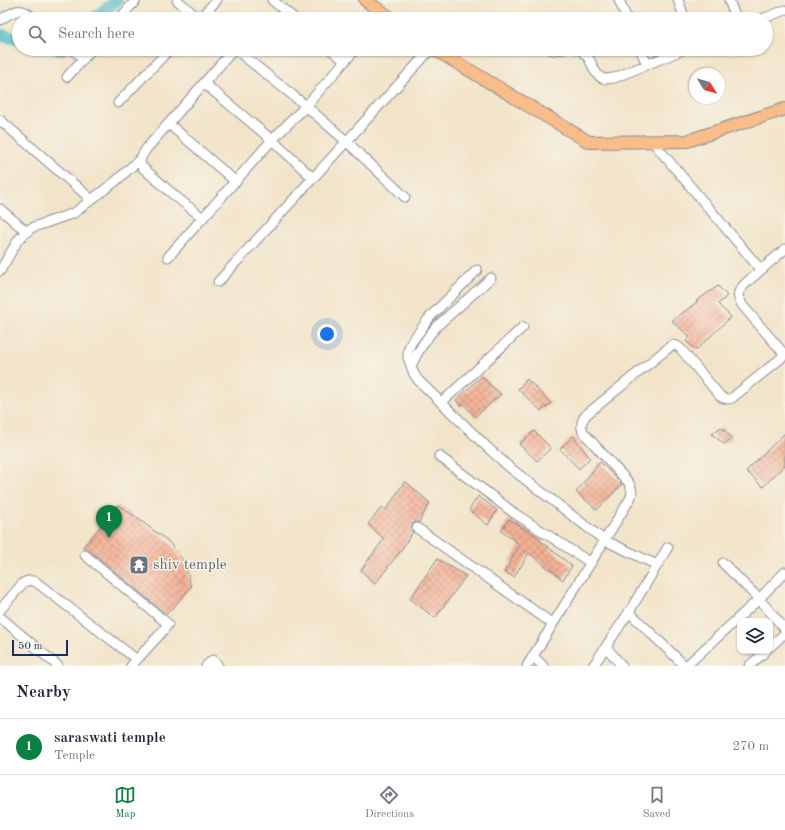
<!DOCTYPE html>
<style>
body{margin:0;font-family:"Old Standard TT",serif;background:#f6f6f7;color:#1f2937}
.controls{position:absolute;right:12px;bottom:12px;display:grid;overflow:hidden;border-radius:8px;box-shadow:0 1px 3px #0004}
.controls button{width:36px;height:36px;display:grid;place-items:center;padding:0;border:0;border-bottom:1px solid #e0e1e3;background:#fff;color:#1f2937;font:20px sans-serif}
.compass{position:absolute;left:689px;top:68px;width:36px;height:36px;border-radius:50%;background:#fff;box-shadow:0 1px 3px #0004;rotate:127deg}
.scale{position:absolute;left:12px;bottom:10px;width:56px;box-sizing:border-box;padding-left:4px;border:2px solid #1b2f5e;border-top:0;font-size:11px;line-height:14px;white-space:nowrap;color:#1b2f5e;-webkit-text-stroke:3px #f7f3e8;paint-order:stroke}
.you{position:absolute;left:327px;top:334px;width:14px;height:14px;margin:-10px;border:3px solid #fff;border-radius:50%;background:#1a73e8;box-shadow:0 0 0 6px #1a73e833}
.badge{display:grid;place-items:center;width:26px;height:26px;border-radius:50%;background:#0b8043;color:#fff;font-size:13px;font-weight:700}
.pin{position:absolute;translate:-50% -33px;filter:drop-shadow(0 1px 2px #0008)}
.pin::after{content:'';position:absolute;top:21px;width:14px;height:12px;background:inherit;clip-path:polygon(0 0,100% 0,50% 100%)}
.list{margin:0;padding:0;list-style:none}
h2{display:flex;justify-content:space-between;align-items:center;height:52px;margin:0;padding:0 16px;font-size:17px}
h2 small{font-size:13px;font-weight:400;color:#747a83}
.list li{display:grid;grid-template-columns:26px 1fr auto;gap:12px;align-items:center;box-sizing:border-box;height:56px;padding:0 16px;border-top:1px solid #e0e1e3}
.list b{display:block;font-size:15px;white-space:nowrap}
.list p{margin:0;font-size:13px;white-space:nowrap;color:#747a83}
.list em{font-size:13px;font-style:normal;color:#747a83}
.icon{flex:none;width:22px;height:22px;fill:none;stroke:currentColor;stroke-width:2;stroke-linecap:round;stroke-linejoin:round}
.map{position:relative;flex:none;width:785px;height:666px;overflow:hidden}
.search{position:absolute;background:#fff;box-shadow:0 1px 3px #0004;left:12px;right:12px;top:12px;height:44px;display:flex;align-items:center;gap:10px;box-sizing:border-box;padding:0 14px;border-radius:22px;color:#747a83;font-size:15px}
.sheet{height:108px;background:#fff}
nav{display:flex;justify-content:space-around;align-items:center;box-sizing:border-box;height:56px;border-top:1px solid #e0e1e3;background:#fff;font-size:11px;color:#747a83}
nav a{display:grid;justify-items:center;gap:2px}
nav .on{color:#0b8043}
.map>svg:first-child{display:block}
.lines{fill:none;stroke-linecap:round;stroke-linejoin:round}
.river{stroke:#49b8c0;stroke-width:13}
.building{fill:url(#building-cross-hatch)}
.minor-casing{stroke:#868a94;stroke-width:11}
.major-casing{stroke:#868a94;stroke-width:14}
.minor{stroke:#fff;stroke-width:9}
.major{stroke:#f8bd88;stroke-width:12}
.labels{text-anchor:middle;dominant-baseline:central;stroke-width:3;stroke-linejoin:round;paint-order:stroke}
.worship-label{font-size:15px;fill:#5b616d;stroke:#f7f3e8;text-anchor:start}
</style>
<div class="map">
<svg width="785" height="666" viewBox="0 0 785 666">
<defs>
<pattern id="building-cross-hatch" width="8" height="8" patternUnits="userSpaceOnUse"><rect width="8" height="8" fill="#f4b194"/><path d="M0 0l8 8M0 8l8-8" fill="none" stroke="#c5907c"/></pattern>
</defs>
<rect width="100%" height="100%" fill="#f7f3e8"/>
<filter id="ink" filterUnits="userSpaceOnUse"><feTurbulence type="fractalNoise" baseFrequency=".025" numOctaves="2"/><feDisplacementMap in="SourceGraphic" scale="8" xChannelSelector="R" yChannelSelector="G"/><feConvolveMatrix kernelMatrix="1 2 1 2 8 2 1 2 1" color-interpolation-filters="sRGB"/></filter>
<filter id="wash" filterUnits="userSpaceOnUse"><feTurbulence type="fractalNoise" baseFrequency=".012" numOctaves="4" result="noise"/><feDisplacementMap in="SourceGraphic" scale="16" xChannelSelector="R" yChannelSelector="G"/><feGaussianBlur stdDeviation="0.9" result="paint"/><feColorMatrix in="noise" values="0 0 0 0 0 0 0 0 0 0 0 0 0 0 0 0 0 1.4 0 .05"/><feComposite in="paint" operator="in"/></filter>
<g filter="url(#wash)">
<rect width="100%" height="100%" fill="#f2e4c9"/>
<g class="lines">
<!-- river -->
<path class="river" d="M94,19L117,0
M0,35L19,39
M58,49H61"/>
</g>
<g id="blocks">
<!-- building -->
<path class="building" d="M718,286L727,296L718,304L731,317L696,350L686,341L690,337L672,321L697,302L696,301Z
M482,376L489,383H488L501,394L475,417L464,404L461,406L456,400Z
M527,379L551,403L541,411L518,389Z
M721,427L732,438L724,444L712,434Z
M534,431L551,448L537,461L519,444Z
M785,433V465L763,487L746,471Z
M573,436L590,458L579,469L560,449Z
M600,462L622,484L597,510L576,492Z
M405,481L430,503L419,522H415L412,525L411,528L413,532L399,553L375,584L361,570L384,539L368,524L382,507L386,510Z
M478,496L497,510L488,525L469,510Z
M118,505L137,518L168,541L185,563L191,587L172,609L166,614L89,550L83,547Z
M509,519L541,539L539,540L572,566L563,580L529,553L520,568V567L514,577L504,572L511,562H510L520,545L501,531Z
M437,559L466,576L435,618L410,599Z"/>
</g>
</g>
<g filter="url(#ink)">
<use href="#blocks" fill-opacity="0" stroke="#868a94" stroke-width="1"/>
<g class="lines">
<defs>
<path id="minor" d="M177,0L199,19
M272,0L295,19
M619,0L627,19
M678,0L685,19
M729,0L736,19
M119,19L136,0
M199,19L217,0
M762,19L785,10
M0,20C12,12 22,4 33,19
M71,49L84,58
M235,49L306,106L346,141L405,197
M330,49L345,61
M578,49C594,56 590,72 602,78C605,80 610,78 614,78L685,49
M640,49L647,64
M552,50L564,49
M67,77L92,49
M205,84L272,140L313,178
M118,103L170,49
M0,120L92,200
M169,124L236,182
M652,141L761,270
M0,209L27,232
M203,218L175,196L142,167C138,159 143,154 147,148L234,49
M168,257L272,140L306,106L345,61L356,49
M477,270L430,317L411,343L408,351V358L414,374L418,380L488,448L509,467L604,540L657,565
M0,271L18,240L31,228L74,213L116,181L141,158
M218,282L431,49
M785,355L743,306C736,295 737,292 746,283L785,249
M411,366C418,351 426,338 437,326L491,278
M442,402L523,327
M439,456L514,513L591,563
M417,528L553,624
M85,555L168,624L162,632L131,666
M723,563L759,599L785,629
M0,610L23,583C28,580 31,580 36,582L136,659
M629,612L685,666
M0,617L58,666
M606,647L622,666
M770,647L785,633
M533,656L543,666
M206,666L213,660L215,661L218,666
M527,666L630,499C633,493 632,489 629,483L583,432C580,424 582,419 587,414L672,345L677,346L680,348L720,396C724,399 727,400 732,398L785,355
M593,666L629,612L668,547
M686,666L759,599L785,572
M749,666L766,651"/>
<path id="major" d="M365,0L392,19
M434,49L589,142L687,141L785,109"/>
</defs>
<!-- minor casing -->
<use href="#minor" class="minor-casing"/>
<!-- major casing -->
<use href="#major" class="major-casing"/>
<!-- minor -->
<use href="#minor" class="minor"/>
<!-- major -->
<use href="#major" class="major"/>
</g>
</g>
<!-- icons -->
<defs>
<symbol id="temple-square" viewBox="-11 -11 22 22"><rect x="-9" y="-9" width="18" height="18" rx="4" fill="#6b7280" stroke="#f7f3e8"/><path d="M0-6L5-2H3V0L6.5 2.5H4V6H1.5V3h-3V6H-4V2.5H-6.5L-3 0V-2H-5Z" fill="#fff"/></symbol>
</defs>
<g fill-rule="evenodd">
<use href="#temple-square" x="128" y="554" width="22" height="22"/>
</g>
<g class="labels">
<!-- worship labels -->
<g class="worship-label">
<text x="153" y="565">shiv temple</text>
</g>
</g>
</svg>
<div class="controls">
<button><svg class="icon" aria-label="layers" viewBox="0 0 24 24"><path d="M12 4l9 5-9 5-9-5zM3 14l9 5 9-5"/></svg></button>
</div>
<svg class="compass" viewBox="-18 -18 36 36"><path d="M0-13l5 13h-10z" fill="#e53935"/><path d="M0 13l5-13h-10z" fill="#747a83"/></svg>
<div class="scale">50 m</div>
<div class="you"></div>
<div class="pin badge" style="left:109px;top:538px">1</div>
<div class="search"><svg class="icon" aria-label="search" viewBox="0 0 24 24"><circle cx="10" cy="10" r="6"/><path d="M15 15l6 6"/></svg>Search here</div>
</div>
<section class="sheet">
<h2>Nearby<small></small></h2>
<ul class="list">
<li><span class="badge">1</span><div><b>saraswati temple</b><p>Temple</p></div><em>270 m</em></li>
</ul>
</section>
<nav>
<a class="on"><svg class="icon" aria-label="map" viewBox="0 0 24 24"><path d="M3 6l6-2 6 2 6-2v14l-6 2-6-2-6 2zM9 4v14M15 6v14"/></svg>Map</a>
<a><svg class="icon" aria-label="directions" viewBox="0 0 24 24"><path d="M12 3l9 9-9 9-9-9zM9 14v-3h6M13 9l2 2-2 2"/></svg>Directions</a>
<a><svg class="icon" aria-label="saved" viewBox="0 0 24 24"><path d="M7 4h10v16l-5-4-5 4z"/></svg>Saved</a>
</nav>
